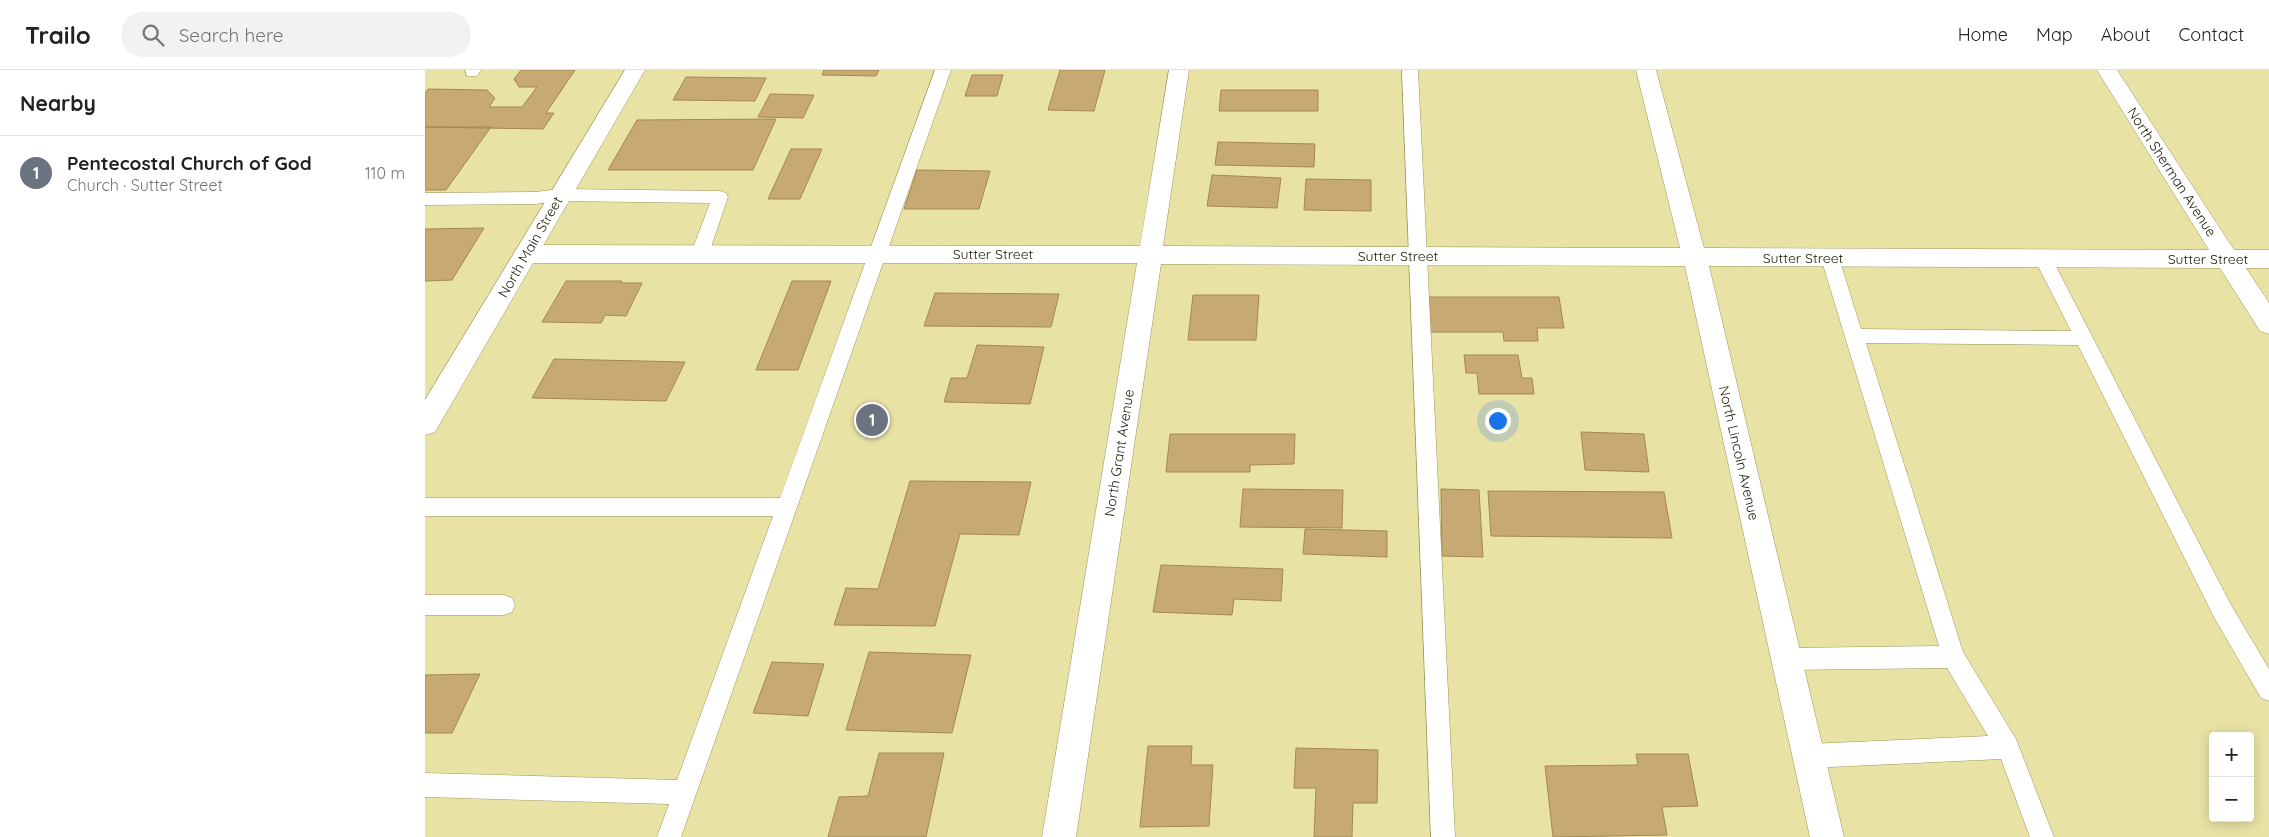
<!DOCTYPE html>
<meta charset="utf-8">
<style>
body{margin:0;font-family:Quicksand,sans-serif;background:#f2f2f2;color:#222}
.controls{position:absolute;right:15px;bottom:15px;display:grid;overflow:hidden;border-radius:5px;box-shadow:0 2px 12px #0003}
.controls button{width:45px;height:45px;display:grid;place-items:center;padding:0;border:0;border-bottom:1px solid #e0e0e0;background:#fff;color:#222;font:25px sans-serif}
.you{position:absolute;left:1072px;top:350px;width:18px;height:18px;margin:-12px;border:4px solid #fff;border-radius:50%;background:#1a73e8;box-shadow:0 0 0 8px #1a73e833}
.badge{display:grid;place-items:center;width:32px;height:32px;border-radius:50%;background:#d93025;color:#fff;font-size:16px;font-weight:700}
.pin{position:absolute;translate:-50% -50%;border:2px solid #fff;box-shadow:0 1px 5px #0006}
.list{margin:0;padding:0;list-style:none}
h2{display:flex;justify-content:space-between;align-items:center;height:65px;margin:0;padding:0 20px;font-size:21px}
h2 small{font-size:16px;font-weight:400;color:#767676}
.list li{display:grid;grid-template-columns:32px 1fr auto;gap:15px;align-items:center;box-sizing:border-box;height:75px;padding:0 20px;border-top:1px solid #e0e0e0}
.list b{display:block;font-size:19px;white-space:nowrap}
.list p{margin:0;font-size:16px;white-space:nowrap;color:#767676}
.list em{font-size:16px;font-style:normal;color:#767676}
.icon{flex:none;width:28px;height:28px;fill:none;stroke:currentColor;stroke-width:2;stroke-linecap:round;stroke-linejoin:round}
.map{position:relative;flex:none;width:1844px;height:767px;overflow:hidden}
header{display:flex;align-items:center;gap:30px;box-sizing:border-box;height:70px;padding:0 25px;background:#fff;border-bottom:1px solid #e0e0e0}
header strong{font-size:24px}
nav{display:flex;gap:28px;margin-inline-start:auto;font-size:18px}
.search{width:350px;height:45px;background:#f2f2f2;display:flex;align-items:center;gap:12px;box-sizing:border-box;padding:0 18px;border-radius:28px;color:#767676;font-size:19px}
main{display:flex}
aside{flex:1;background:#fff}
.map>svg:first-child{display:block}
.building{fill:#c6a973;stroke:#a48853}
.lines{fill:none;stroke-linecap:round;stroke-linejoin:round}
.service-casing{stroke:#9b955a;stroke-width:1}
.minor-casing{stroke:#9b955a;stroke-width:1}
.secondary-casing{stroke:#9b955a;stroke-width:1}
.service{fill:#fff;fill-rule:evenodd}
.minor{fill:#fff;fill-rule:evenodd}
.secondary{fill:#fff;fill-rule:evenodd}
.labels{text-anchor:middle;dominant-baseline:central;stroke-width:4;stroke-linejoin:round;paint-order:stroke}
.street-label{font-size:14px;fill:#1b1802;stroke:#fff}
</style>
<header>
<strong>Trailo</strong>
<div class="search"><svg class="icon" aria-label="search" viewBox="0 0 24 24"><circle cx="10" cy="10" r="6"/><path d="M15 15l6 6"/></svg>Search here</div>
<nav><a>Home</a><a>Map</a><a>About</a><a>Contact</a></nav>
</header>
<main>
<aside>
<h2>Nearby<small></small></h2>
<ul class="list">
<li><span class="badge" style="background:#6b7280">1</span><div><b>Pentecostal Church of God</b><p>Church · Sutter Street</p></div><em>110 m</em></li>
</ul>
</aside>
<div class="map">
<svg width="1844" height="767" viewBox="0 0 1844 767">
<rect width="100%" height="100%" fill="#e9e2a5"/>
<!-- building -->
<path class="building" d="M96,0H150L121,43H129L118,59L0,57V23L3,19L62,20L70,28L64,37H97L112,17H94L89,9Z
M399,0H454L451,6L397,5Z
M635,0H680L669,41L623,40Z
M547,5H578L572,26H540Z
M261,7L341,8L330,31L248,30Z
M796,20H893V41H794Z
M345,24L389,25L378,48L333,47Z
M351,49L328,100H183L212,50Z
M0,57H66L21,120H0Z
M793,72L890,74L889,97L790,95Z
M366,79H397L375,129H343Z
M492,100L565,101L554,139H479Z
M787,105L856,108L852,138L782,136Z
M881,109L946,110V141L879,140Z
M59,158L27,210L0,211V159Z
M141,211H197L196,213H217L201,246L180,245L176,253L117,252Z
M367,211H406L373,300H331Z
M510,223L634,224L626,257L499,256Z
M768,225H834L831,270H763Z
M999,227H1134L1139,258H1112L1113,271H1079L1078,262H1001Z
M552,275L619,277L605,334L519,332L526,308H542Z
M1039,285H1093L1097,308H1107L1109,324H1054L1052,303H1041Z
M129,289L260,292L241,331L107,328Z
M1156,362L1219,364L1224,402L1160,400Z
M745,364H870L869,394L825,395V402H741Z
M485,411L606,412L594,465L535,464L510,556L409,555L421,518L453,519Z
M818,419L918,420L917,458L815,457Z
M1016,419L1054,420L1058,487L1017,486Z
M1063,421L1239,422L1247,468L1066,466Z
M880,459L962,461V487L878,484Z
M736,495L858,499L856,531L809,529L807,545L728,542Z
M444,582L546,585L527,663L421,660Z
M347,592L399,594L383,646L328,643Z
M55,604L27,663H0V605Z
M723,676H767L766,695H788L784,756L715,757Z
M871,678L953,680L952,733H928L927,767H889L891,718H869Z
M454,683H519L501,767H403L414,727L443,726Z
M1211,684H1263L1273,736L1237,737L1242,765L1128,767L1120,696L1213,695Z"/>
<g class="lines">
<defs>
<path id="service" d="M40,0H56L52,6H42Z
M510,0H526L256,767H232L244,734L0,727V703L252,710L348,446H0V428H355Z
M977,0H993L1030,767H1006Z
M135,119L295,121L301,123L303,127L284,183L281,188L275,189L269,188L266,183L285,133L135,131L110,134L0,135V123L110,122Z
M1405,182L1411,183L1414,188L1436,259L1646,261L1609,188L1612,183L1618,182L1624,183L1806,535L1844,599V631L1836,628L1790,549L1653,275L1441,273L1538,582L1591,669L1629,767H1605L1576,689L1384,698L1376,694L1372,686L1376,678L1384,674L1563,666L1522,598L1362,600L1354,597L1351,589L1354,581L1362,578L1514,576L1396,188L1399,183Z
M0,525H79L87,528L90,535L87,542L79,545H0Z"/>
<path id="minor" d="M744,0H764L738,176L1255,178L1211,0H1231L1279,178L1784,180L1672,0H1692L1809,180H1844V198H1821L1844,233V264L1835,261L1795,198L1284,196L1419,767H1385L1260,196L736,194L651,767H617L712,193H101L93,190L89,184L93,178L101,175L715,176Z"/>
<path id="secondary" d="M200,0H220L10,362L0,365V330Z"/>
</defs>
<!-- service casing -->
<use href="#service" class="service-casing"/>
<!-- minor casing -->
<use href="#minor" class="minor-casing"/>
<!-- secondary casing -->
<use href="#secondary" class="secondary-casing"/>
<!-- service -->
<use href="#service" class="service"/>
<!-- minor -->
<use href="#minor" class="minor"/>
<!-- secondary -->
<use href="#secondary" class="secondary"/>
</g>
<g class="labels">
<!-- street labels -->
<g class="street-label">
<text transform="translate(1747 102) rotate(57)">North Sherman Avenue</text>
<text transform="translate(105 177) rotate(-60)">North Main Street</text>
<text x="568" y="184">Sutter Street</text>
<text x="973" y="186">Sutter Street</text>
<text x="1378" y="188">Sutter Street</text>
<text x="1783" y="189">Sutter Street</text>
<text transform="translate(694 383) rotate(-81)">North Grant Avenue</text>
<text transform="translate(1314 383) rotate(77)">North Lincoln Avenue</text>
</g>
</g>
</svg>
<div class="controls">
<button>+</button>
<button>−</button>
</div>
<div class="you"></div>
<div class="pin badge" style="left:447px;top:350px;background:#6b7280">1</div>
</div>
</main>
